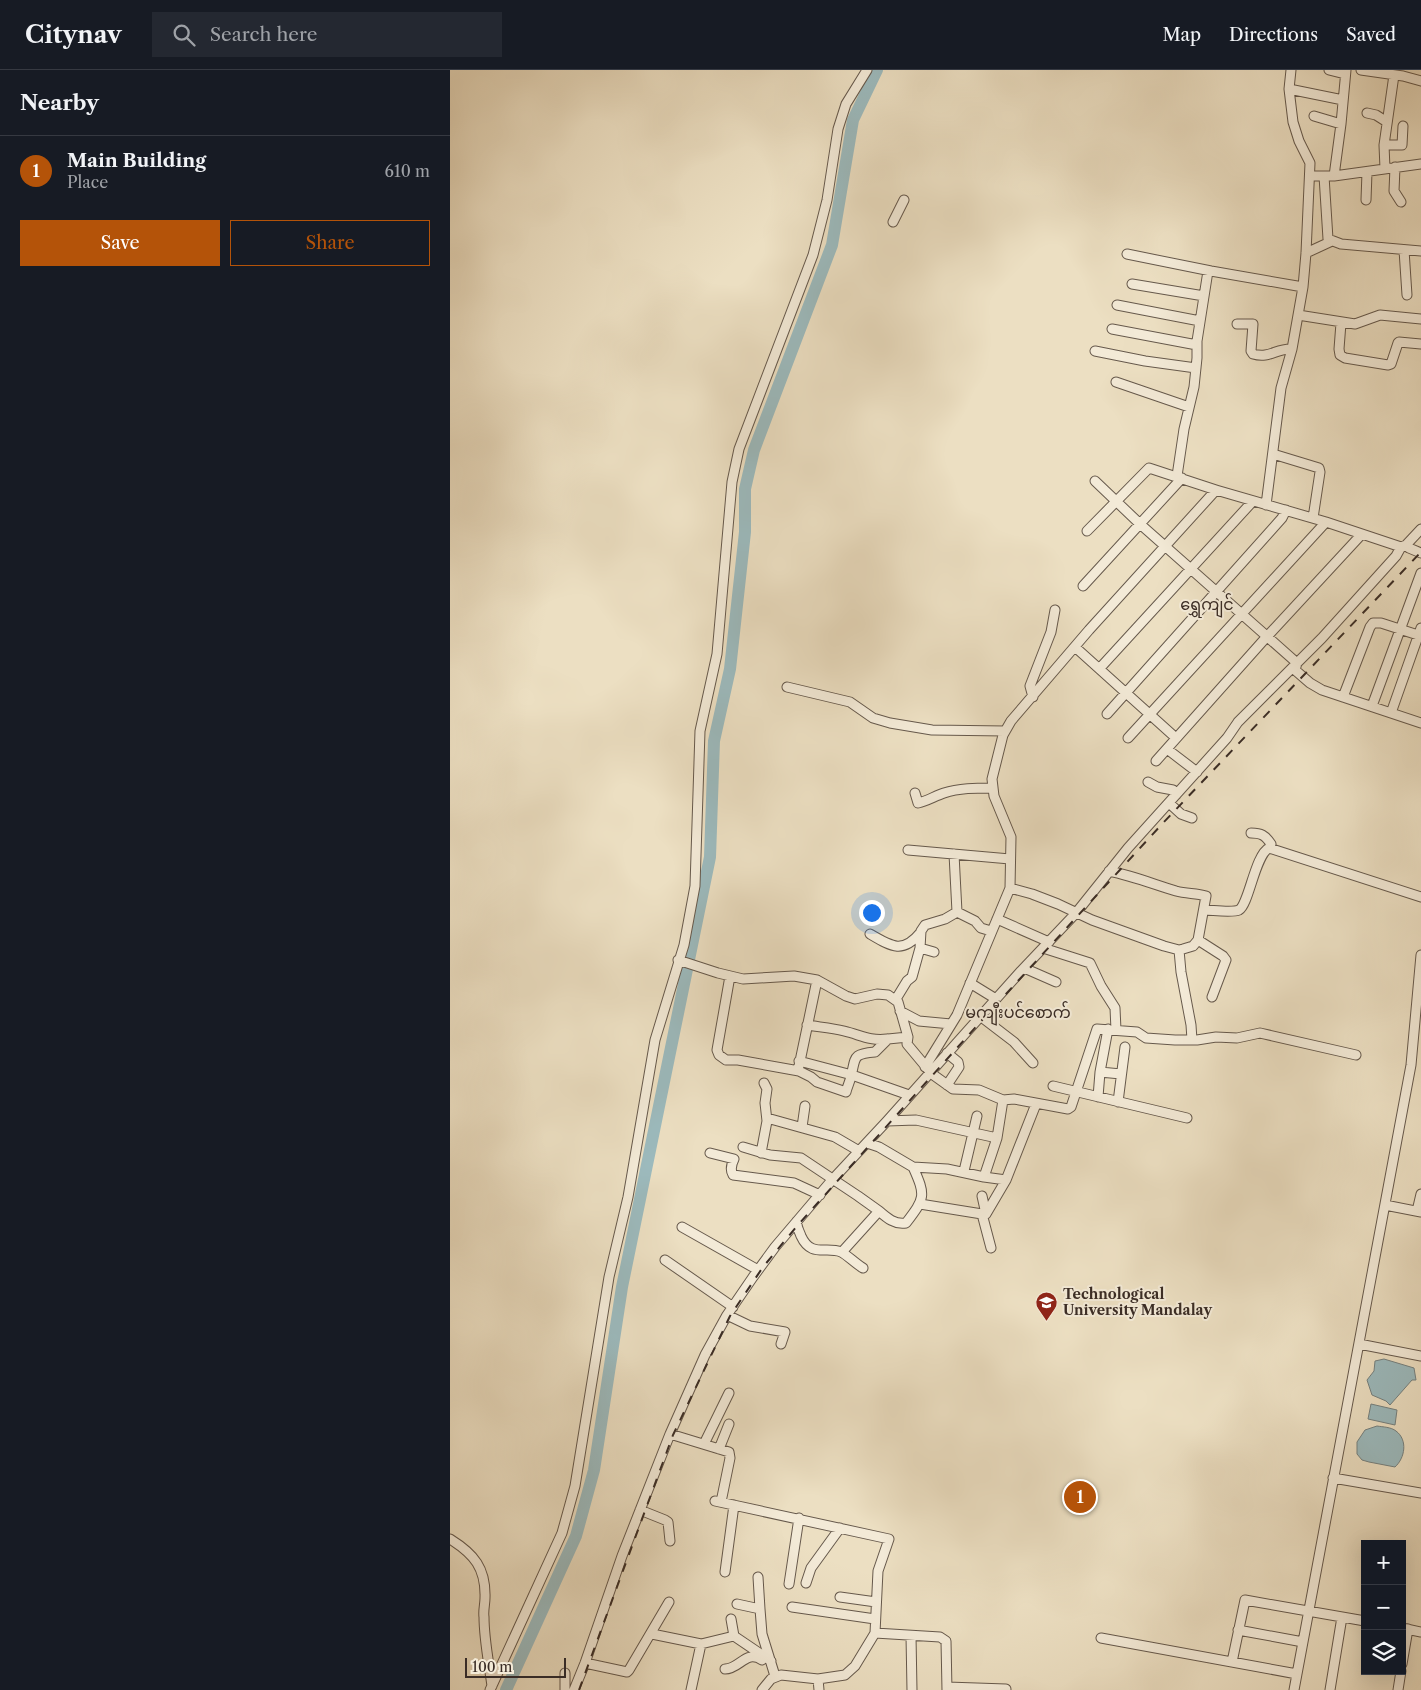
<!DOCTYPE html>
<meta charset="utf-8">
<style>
body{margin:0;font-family:"Libre Caslon Text","Noto Sans Myanmar",serif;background:#242831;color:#f1f3f6}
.controls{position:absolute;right:15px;bottom:15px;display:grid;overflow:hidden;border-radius:0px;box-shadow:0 5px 20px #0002}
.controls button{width:45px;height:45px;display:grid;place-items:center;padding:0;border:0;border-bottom:1px solid #363941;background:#171b24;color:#f1f3f6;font:25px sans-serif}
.scale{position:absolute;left:15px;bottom:12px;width:101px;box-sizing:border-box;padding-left:5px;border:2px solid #3a2c25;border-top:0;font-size:14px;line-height:18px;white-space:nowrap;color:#3a2c25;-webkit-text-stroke:4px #f3ead7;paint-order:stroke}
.you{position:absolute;left:421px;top:842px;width:18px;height:18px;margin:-12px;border:4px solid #fff;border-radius:50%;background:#1a73e8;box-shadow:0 0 0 8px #1a73e833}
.badge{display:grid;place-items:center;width:32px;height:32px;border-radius:50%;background:#b45309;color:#fff;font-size:16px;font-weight:700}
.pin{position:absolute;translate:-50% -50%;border:2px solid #fff;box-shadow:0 1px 5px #0006}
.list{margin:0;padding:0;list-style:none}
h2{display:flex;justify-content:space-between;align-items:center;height:65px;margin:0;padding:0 20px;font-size:21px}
h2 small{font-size:16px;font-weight:400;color:#9ea1a6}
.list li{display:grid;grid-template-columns:32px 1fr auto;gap:15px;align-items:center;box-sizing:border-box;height:70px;padding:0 20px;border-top:1px solid #363941}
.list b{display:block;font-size:19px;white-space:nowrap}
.list p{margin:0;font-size:16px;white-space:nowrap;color:#9ea1a6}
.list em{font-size:16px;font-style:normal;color:#9ea1a6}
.actions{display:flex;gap:10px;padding:15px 20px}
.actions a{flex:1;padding:11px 0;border:1px solid #b45309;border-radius:0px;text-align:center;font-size:18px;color:#b45309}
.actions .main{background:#b45309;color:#fff}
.icon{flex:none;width:28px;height:28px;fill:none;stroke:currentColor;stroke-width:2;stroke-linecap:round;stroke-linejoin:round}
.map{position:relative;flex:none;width:971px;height:1620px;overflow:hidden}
header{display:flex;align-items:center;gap:30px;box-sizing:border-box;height:70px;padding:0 25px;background:#171b24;border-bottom:1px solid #363941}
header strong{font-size:24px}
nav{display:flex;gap:28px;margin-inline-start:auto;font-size:18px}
.search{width:350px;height:45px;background:#242831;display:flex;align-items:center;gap:12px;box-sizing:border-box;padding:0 18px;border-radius:0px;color:#9ea1a6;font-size:19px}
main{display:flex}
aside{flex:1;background:#171b24}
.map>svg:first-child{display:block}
.water{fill:#9cbabd;stroke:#758180}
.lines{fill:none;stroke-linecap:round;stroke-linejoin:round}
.river{stroke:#9cbabd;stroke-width:12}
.minor-casing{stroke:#66594c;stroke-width:11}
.minor{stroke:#f3ead7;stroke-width:9}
.rail{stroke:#3a2c25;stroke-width:2;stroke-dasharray:9 9;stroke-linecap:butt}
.labels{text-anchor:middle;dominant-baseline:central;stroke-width:4;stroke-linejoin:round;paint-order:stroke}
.poi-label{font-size:14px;font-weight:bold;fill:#3a2c25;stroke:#f3ead7;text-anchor:start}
.quarter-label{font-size:16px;fill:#3a2c25;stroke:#f3ead7}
</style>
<header>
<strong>Citynav</strong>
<div class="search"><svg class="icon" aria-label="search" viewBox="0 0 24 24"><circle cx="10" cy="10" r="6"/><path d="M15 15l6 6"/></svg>Search here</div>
<nav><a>Map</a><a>Directions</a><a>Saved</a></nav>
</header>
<main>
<aside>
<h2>Nearby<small></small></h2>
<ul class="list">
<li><span class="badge">1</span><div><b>Main Building</b><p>Place</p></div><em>610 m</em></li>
</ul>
<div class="actions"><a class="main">Save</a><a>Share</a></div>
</aside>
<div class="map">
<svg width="971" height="1620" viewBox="0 0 971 1620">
<rect width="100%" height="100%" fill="#ecdfc2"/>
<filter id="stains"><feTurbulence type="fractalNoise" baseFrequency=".004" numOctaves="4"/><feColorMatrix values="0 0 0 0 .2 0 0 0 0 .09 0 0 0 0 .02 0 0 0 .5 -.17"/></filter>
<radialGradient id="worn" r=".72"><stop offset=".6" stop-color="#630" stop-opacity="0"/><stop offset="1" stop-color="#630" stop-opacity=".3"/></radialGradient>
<!-- water -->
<path class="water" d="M934,1289L964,1298L966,1310H962L940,1335L936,1331L922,1325L917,1310L924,1301L925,1291Z
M921,1334L947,1340L945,1355L918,1349Z
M927,1356C933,1357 941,1357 946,1361C958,1370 955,1388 945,1397L919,1392L912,1390L907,1384V1372L915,1360Z"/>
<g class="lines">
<!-- river -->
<path class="river" d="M56,1620L126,1466L144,1400L172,1217L260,787L264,671L280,599L295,462V419L304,380L382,175L403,50L427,0"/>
<defs>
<path id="minor" d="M879,0L895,4
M911,0L953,6L971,11
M839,19L893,30
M917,43L926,45L937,52
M864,46L891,54
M934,75H952L953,56
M945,97L944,121L951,132
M935,99L934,75L944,5
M861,106H884L971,94
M874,106L878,169L891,174L971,181
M884,106L891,54L896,0
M916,130L917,102
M443,152L454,130
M954,180L957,225
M856,183L882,171
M677,184L761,201L853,217
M682,214L754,226
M667,235L750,251
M848,245L905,254L930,245L971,249
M891,253L889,279L890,285L895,288L938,295L941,294L948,273L949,272L971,274
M787,254H803L801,281L803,284C820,289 826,278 842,279
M662,259L747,275
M645,281L695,291L746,298
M666,312L739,337
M823,384L869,398L870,402L863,448
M727,406L734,359L744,317L747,288V271L758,201
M645,411L690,454L847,593L845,600L860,613L872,620L971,653
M816,435L831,318L842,279L853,217L856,183L860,93L849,71L843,52L839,19L841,0
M637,461L699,398L766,420L876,452L951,477L956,475L959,478L971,483
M956,475L971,459
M633,516L732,408
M625,577L726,668
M650,598L803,431
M337,617L400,632L423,648L440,653L482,660L555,661
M583,627L580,616L601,562L605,540
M893,627L920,557L923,553H931L971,566
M922,636L971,503
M941,643L971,558
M657,644L832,448L836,440
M678,668L876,452
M717,679L747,702
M706,691L812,572L911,465
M698,712L707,717L723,720L726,725
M465,723L468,733C477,731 485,726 494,723C509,718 526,718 542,718
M719,733L731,744L742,748
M801,763C811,763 815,765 821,774L819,778
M458,780L560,789
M504,784L507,842L525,851L531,858L541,861
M560,818L582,824L608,834L642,850L714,876L729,880L733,879L743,876L748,870L756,826C746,823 737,824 726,821C703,814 683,806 659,801
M754,840C762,840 782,843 789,840C799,834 805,785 819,778L971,827
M547,849L599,872
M420,864C442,877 453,884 471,862
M748,870L773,886L776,890L762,927
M470,878L484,882
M593,878L640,893L651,916L665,938L666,960
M729,880L731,902L741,955L742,970
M228,890L268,903L293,909L344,906L367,910L396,926L405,929L427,924L438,925L448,932L458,967L457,974L482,1004L503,1019L529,1020L553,1030L564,1029L618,1039L621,1037L647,959L687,962L696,968L725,970H747L766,967L787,968L810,963L906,985
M574,898L606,912
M280,906L267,980L269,985L276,990H288L349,1001L361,1007L367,1012L396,1022C397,1017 400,1012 401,1006C406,987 402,984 425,982L438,969L458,967
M520,913L546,929
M446,929L457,911L462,907L470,878L471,861L475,855L495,849L507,842
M450,941L469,951L501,954
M530,946L564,972L583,993
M357,955C369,957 382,958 394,961C411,965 419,971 437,969
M349,991L402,1005L459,1025
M349,996L367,910
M475,997L507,945L560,818L561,767L544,726L542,709L553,665L561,651L639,560L766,420
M650,1002L671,1004
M497,1015L509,997L508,992L497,983
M603,1016L737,1048
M648,1027L650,1002L658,959
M668,1032L675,977
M317,1048L385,1067L409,1081
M437,1051L466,1050L547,1068
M352,1057L355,1036
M417,1073L429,1077L463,1097L497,1099L534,1107L556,1110
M293,1077L320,1085L351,1088L408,1126L429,1141L392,1182
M260,1083L284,1089C282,1093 280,1100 283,1105L344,1113L370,1125
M311,1083L317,1051L315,1033L317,1019L314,1013
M514,1101L527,1046
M534,1107L547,1068L553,1030
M532,1126L536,1144
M470,1134L532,1144
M935,1135L971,1142
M429,1141C437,1148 445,1155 456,1153C475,1128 476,1126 463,1097
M967,1141L971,1124
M347,1151C346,1157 349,1160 351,1166C361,1188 376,1176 391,1182C396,1184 407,1195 413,1198
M232,1157L308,1200
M541,1178L532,1144H536L556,1110L586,1034
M215,1190L283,1237
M277,1245L300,1256L335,1262L331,1274
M909,1274L971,1286
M220,1364L279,1382L280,1388L271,1432
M254,1374L279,1323
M269,1379L279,1354
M883,1408L971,1423
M265,1431L439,1469L428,1501L425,1563L405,1596L395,1605L368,1609L331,1605L321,1609L312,1620
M190,1440L215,1450L218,1452L220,1471
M0,1469C24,1484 36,1498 35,1528C35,1534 33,1541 34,1547C34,1570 39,1593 42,1616
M275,1502L284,1435
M308,1507L310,1539
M356,1513L361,1498L390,1458
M339,1514L349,1448
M390,1527L426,1532
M287,1534L310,1539L312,1564L325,1606
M342,1537L425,1549
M281,1549L284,1566L321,1591
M952,1558L971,1562
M788,1560L853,1572
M425,1563L490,1567L496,1571L497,1620
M202,1564L251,1574L284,1566
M461,1566L462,1620
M651,1568L847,1604
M782,1592L795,1530L915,1551
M135,1593L177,1602L179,1600L219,1532
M952,1594L958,1559
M275,1599C290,1599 296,1579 312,1590
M115,1603V1620
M368,1609L369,1620
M497,1617L556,1619
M40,1620L112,1463L125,1416L159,1207L178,1127L205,970L234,875L245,816L250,661L267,584L282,412L289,379L363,185L377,130L388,59L396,34L417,0
M124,1620L135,1593L172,1486L220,1364L255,1285L277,1245L303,1207L325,1177L382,1110L437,1051L571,901L626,843L678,778L777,668L788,652L872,568L946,486L951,477
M241,1620L251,1574
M844,1620L961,995L971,885
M880,1620L892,1547
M948,1620L951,1601"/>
</defs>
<!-- minor casing -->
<use href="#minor" class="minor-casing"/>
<!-- minor -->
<use href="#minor" class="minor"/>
<!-- rail -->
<path class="rail" d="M129,1620L223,1365L280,1246L313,1197L347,1156L533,949L713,753L971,482"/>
</g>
<!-- icons -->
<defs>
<symbol id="university-pin" viewBox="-11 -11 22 30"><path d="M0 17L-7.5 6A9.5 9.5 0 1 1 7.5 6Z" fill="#8f2418" stroke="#f3ead7"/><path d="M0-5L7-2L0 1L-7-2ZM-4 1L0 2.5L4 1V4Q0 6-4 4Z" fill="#fff"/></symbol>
</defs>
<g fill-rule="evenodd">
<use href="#university-pin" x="584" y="1220" width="25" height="34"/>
</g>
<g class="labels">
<!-- poi labels -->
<g class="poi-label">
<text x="613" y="1224">Technological<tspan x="613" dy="16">University Mandalay</tspan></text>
</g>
<!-- quarter labels -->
<g class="quarter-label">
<text x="757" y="534">ရွှေကျင်</text>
<text x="568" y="942">မကျီးပင်စောက်</text>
</g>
</g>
<rect width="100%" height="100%" filter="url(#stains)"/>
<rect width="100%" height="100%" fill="url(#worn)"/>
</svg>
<div class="controls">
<button>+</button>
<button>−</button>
<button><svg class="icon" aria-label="layers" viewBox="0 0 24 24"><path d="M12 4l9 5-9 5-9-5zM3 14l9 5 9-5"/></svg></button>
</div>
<div class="scale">100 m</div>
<div class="you"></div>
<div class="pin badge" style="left:630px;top:1427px">1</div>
</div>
</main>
